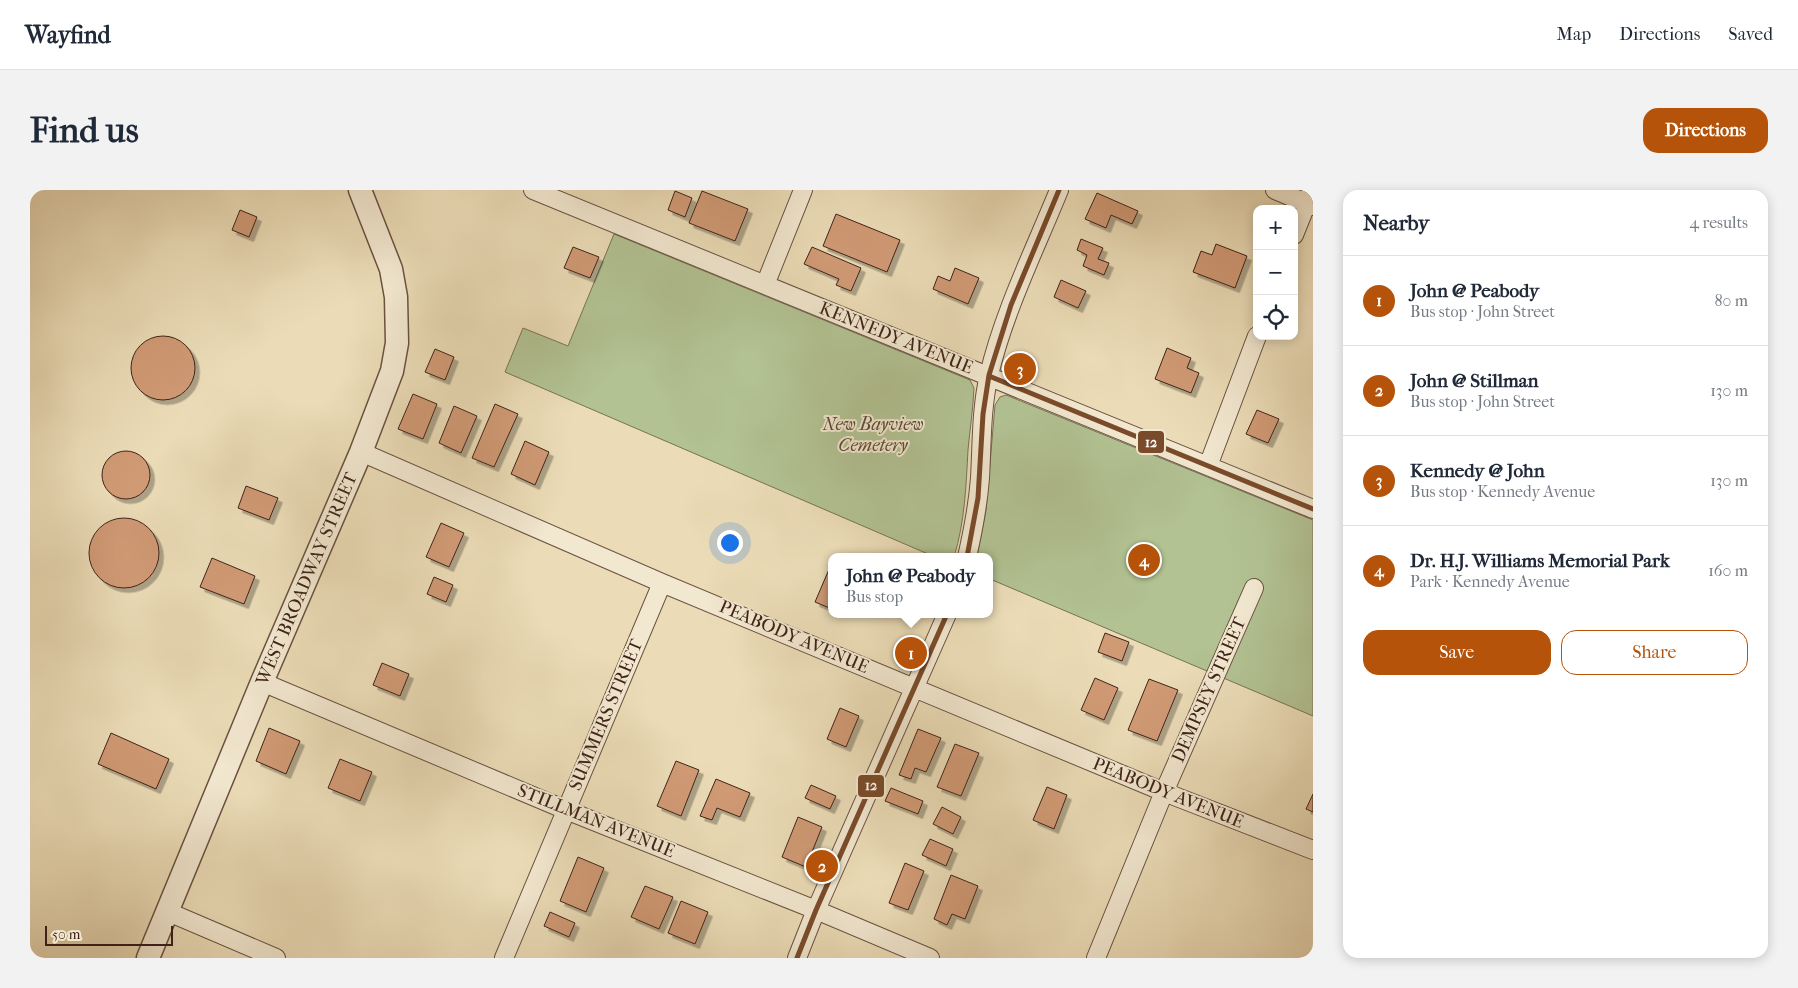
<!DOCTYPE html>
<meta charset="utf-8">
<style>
body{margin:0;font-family:"IM FELL French Canon",serif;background:#f2f2f3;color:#1f2937}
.controls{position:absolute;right:15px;top:15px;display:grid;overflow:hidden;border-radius:10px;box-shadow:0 2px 12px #0003}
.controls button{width:45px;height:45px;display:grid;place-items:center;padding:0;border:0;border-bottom:1px solid #e0e1e3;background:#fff;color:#1f2937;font:25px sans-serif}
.scale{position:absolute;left:15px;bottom:12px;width:128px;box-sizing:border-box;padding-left:5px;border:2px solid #3f2319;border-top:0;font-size:14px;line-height:18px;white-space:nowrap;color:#3f2319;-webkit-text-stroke:4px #f2e8d0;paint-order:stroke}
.you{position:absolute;left:699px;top:352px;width:18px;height:18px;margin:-12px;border:4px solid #fff;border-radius:50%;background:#1a73e8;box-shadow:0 0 0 8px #1a73e833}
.badge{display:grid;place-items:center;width:32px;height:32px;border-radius:50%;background:#b45309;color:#fff;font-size:16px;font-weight:700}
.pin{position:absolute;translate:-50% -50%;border:2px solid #fff;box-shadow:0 1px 5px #0006}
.popup{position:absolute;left:798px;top:363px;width:165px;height:65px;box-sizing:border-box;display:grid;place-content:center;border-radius:10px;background:#fff;filter:drop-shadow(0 1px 4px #0005);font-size:16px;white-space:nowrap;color:#747a83}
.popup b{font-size:19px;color:#1f2937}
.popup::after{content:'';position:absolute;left:50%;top:100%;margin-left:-10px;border:10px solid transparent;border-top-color:#fff}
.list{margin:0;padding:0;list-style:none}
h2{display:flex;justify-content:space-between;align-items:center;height:65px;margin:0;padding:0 20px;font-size:21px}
h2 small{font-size:16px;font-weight:400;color:#747a83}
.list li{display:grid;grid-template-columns:32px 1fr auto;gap:15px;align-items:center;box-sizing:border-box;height:90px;padding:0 20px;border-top:1px solid #e0e1e3}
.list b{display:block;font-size:19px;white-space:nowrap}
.list p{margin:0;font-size:16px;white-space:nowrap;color:#747a83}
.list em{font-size:16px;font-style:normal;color:#747a83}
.actions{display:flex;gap:10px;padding:15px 20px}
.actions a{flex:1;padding:11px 0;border:1px solid #b45309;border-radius:15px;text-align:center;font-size:18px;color:#b45309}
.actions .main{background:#b45309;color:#fff}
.icon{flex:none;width:28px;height:28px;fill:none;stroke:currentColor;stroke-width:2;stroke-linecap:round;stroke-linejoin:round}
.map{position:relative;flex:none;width:1283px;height:768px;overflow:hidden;border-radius:15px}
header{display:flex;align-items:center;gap:30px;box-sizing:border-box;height:70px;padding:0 25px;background:#fff;border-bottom:1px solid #e0e1e3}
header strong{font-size:24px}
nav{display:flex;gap:28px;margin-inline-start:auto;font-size:18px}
.intro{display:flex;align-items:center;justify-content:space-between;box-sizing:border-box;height:120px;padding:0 30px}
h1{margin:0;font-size:35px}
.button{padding:12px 22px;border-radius:15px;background:#b45309;color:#fff;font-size:18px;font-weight:700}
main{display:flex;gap:30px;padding:0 30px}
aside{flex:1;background:#fff;border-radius:15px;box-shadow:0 2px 12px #0003}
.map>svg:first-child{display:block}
.green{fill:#b2c293;stroke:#787256}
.building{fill:#d09a75;stroke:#3f2319;filter:url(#shadow)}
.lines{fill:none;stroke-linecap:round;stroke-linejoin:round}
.minor-casing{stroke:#6a5140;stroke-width:20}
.tertiary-casing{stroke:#6a5140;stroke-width:25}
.minor{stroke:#f2e8d0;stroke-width:18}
.tertiary{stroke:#f2e8d0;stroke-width:22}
.bus-1-casing{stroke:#f2e8d0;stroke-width:9}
.bus-1{stroke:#7a4b2a;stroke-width:5}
.labels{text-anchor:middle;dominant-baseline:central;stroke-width:4;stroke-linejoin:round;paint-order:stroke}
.street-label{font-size:18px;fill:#3f2319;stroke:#f2e8d0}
.park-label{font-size:18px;font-style:italic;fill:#5c4b38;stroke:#f2e8d0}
.line-badge{stroke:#f2e8d0;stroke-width:2}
.badge-label{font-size:14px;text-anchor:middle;font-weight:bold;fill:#fff}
</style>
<header>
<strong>Wayfind</strong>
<nav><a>Map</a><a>Directions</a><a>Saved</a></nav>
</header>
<div class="intro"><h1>Find us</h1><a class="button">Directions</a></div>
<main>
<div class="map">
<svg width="1283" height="768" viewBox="0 0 1283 768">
<defs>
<filter id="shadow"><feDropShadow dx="4.5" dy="4.5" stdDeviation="0" flood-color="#0004"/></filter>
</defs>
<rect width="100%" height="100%" fill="#ebdcb7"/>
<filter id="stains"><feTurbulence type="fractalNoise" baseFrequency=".004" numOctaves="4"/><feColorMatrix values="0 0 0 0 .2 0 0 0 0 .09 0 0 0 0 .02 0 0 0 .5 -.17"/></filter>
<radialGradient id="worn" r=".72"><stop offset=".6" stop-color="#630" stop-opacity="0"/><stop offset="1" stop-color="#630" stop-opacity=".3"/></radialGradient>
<!-- green -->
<path class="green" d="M584,44L940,190L944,198C943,219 940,239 938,260C936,296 935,331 924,367H905L475,182L493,138L538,156Z
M976,205L1283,330V526L960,389V367H947L956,320L965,215L970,207Z"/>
<!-- building -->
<path class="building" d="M645,1L662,8L655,27L638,20Z
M672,1L718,19L705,51L659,33Z
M1067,3L1108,21L1102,34L1081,25L1076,38L1055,29Z
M210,20L227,27L219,47L202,40Z
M806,24L870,50L857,82L793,56Z
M1051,49L1073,58L1068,69L1079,73L1074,85L1053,76L1057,65L1047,60Z
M1186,54L1217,66L1205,98L1163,82L1171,61L1182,65Z
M543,57L569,67L560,88L534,78Z
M782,57L831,78L821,101L806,95L809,89L774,74Z
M925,78L949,88L938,114L903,99L908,86L920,91Z
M1031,90L1056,101L1048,118L1024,107Z
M101 178a32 32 0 1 1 64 0a32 32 0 1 1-64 0Z
M1137,158L1161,168L1157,178L1169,183L1161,203L1125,189Z
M405,159L424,167L415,190L395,182Z
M383,204L407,214L393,249L368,239Z
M465,214L488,224L464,277L442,268Z
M424,216L447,226L431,263L409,253Z
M1227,220L1249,229L1238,253L1216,244Z
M495,251L519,262L505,295L481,284Z
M72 285a24 24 0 1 1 48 0a24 24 0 1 1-48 0Z
M216,296L248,308L239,330L208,318Z
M59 363a35 35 0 1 1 70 0a35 35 0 1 1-70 0Z
M411,333L434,343L419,377L396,367Z
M182,368L225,386L214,414L170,397Z
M800,377L802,378V419L785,412Z
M404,387L423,395L416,412L397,404Z
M1075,443L1099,452L1092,471L1068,462Z
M352,473L379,484L370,506L343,495Z
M1065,488L1088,498L1074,530L1051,520Z
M1119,489L1148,500L1127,551L1098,540Z
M810,518L829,526L816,557L797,549Z
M239,538L270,551L256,584L226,571Z
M888,539L911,548L896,582L885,578L881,589L869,585Z
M81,543L139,569L126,599L68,574Z
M925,554L949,563L931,606L907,597Z
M310,569L342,582L330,611L298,598Z
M646,571L669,580L651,626L627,616Z
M686,589L720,603L710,627L687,618L682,630L670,626Z
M781,595L806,606L800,619L775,608Z
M1017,597L1037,605L1024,639L1003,630Z
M861,598L893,611L888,624L855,611Z
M1283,604V622L1276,619Z
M912,617L931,627L923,644L903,634Z
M768,627L792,637L776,677L752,667Z
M900,649L923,659L916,676L892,665Z
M548,667L574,678L556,722L530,711Z
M875,673L894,681L878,720L859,713Z
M921,685L948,696L935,729L922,724L917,735L904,729Z
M615,696L643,707L629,739L601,727Z
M651,711L678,722L665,754L638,743Z
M520,722L545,733L539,747L514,736Z"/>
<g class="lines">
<defs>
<path id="minor" d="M503,0L1283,319
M1245,0L1283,16
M1264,45L1282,0
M735,95L773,0
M331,262L632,393L1134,602L1283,660
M1178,276L1227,146
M937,367C943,341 948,314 950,288C952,254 951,219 959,185C973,124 1005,59 1029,0
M232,492L536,620L786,720L900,768
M136,721L246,768
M474,768L632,393
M767,768L786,720L917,424
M1066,768L1134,602L1224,398"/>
<g id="tertiary">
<path id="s1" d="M118,768L232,492L331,262L362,181L367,153L366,107L361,79L330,0"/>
</g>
</defs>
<!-- minor casing -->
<use href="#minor" class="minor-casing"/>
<!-- tertiary casing -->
<use href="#tertiary" class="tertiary-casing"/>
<!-- minor -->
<use href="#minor" class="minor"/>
<!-- tertiary -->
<use href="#tertiary" class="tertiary"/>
<defs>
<path id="bus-1" d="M959,186L1283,319
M937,367L948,308L953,224L959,185L981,115L1029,0
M767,768L786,720L917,424"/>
</defs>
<!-- bus-1 casing -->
<use href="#bus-1" class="bus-1-casing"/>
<!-- bus-1 -->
<use href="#bus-1" class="bus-1"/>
</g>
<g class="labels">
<!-- street labels -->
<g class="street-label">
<text transform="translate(866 148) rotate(22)">KENNEDY AVENUE</text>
<text stroke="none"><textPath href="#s1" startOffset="411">WEST BROADWAY STREET</textPath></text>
<text transform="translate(764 447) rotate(23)">PEABODY AVENUE</text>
<text transform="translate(1179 500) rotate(-66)">DEMPSEY STREET</text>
<text transform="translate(576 525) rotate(-67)">SUMMERS STREET</text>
<text transform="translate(1138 603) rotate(22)">PEABODY AVENUE</text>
<text transform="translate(566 631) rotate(22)">STILLMAN AVENUE</text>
</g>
<!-- park labels -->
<g class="park-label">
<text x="843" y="234">New Bayview<tspan x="843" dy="21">Cemetery</tspan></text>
</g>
</g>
<g class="line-badge">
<rect x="1107" y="240" width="28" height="24" rx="5" fill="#7a4b2a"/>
<rect x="827" y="584" width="28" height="24" rx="5" fill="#7a4b2a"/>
</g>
<g class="badge-label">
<text x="1121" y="257">12</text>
<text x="841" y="600">12</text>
</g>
<rect width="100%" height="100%" filter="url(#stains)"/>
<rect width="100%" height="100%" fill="url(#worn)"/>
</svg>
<div class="controls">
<button>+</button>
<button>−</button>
<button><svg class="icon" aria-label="locate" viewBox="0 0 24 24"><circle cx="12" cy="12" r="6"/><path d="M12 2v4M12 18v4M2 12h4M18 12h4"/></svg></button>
</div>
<div class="scale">50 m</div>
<div class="you"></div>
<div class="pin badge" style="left:881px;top:463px">1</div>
<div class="popup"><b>John @ Peabody</b>Bus stop</div>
<div class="pin badge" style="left:792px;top:676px">2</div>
<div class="pin badge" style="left:990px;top:179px">3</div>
<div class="pin badge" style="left:1114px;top:370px">4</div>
</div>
<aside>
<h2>Nearby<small>4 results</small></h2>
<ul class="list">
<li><span class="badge">1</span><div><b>John @ Peabody</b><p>Bus stop · John Street</p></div><em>80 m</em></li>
<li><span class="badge">2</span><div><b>John @ Stillman</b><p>Bus stop · John Street</p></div><em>130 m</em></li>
<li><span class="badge">3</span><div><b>Kennedy @ John</b><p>Bus stop · Kennedy Avenue</p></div><em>130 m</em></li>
<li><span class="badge">4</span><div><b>Dr. H.J. Williams Memorial Park</b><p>Park · Kennedy Avenue</p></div><em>160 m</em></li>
</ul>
<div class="actions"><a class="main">Save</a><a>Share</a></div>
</aside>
</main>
